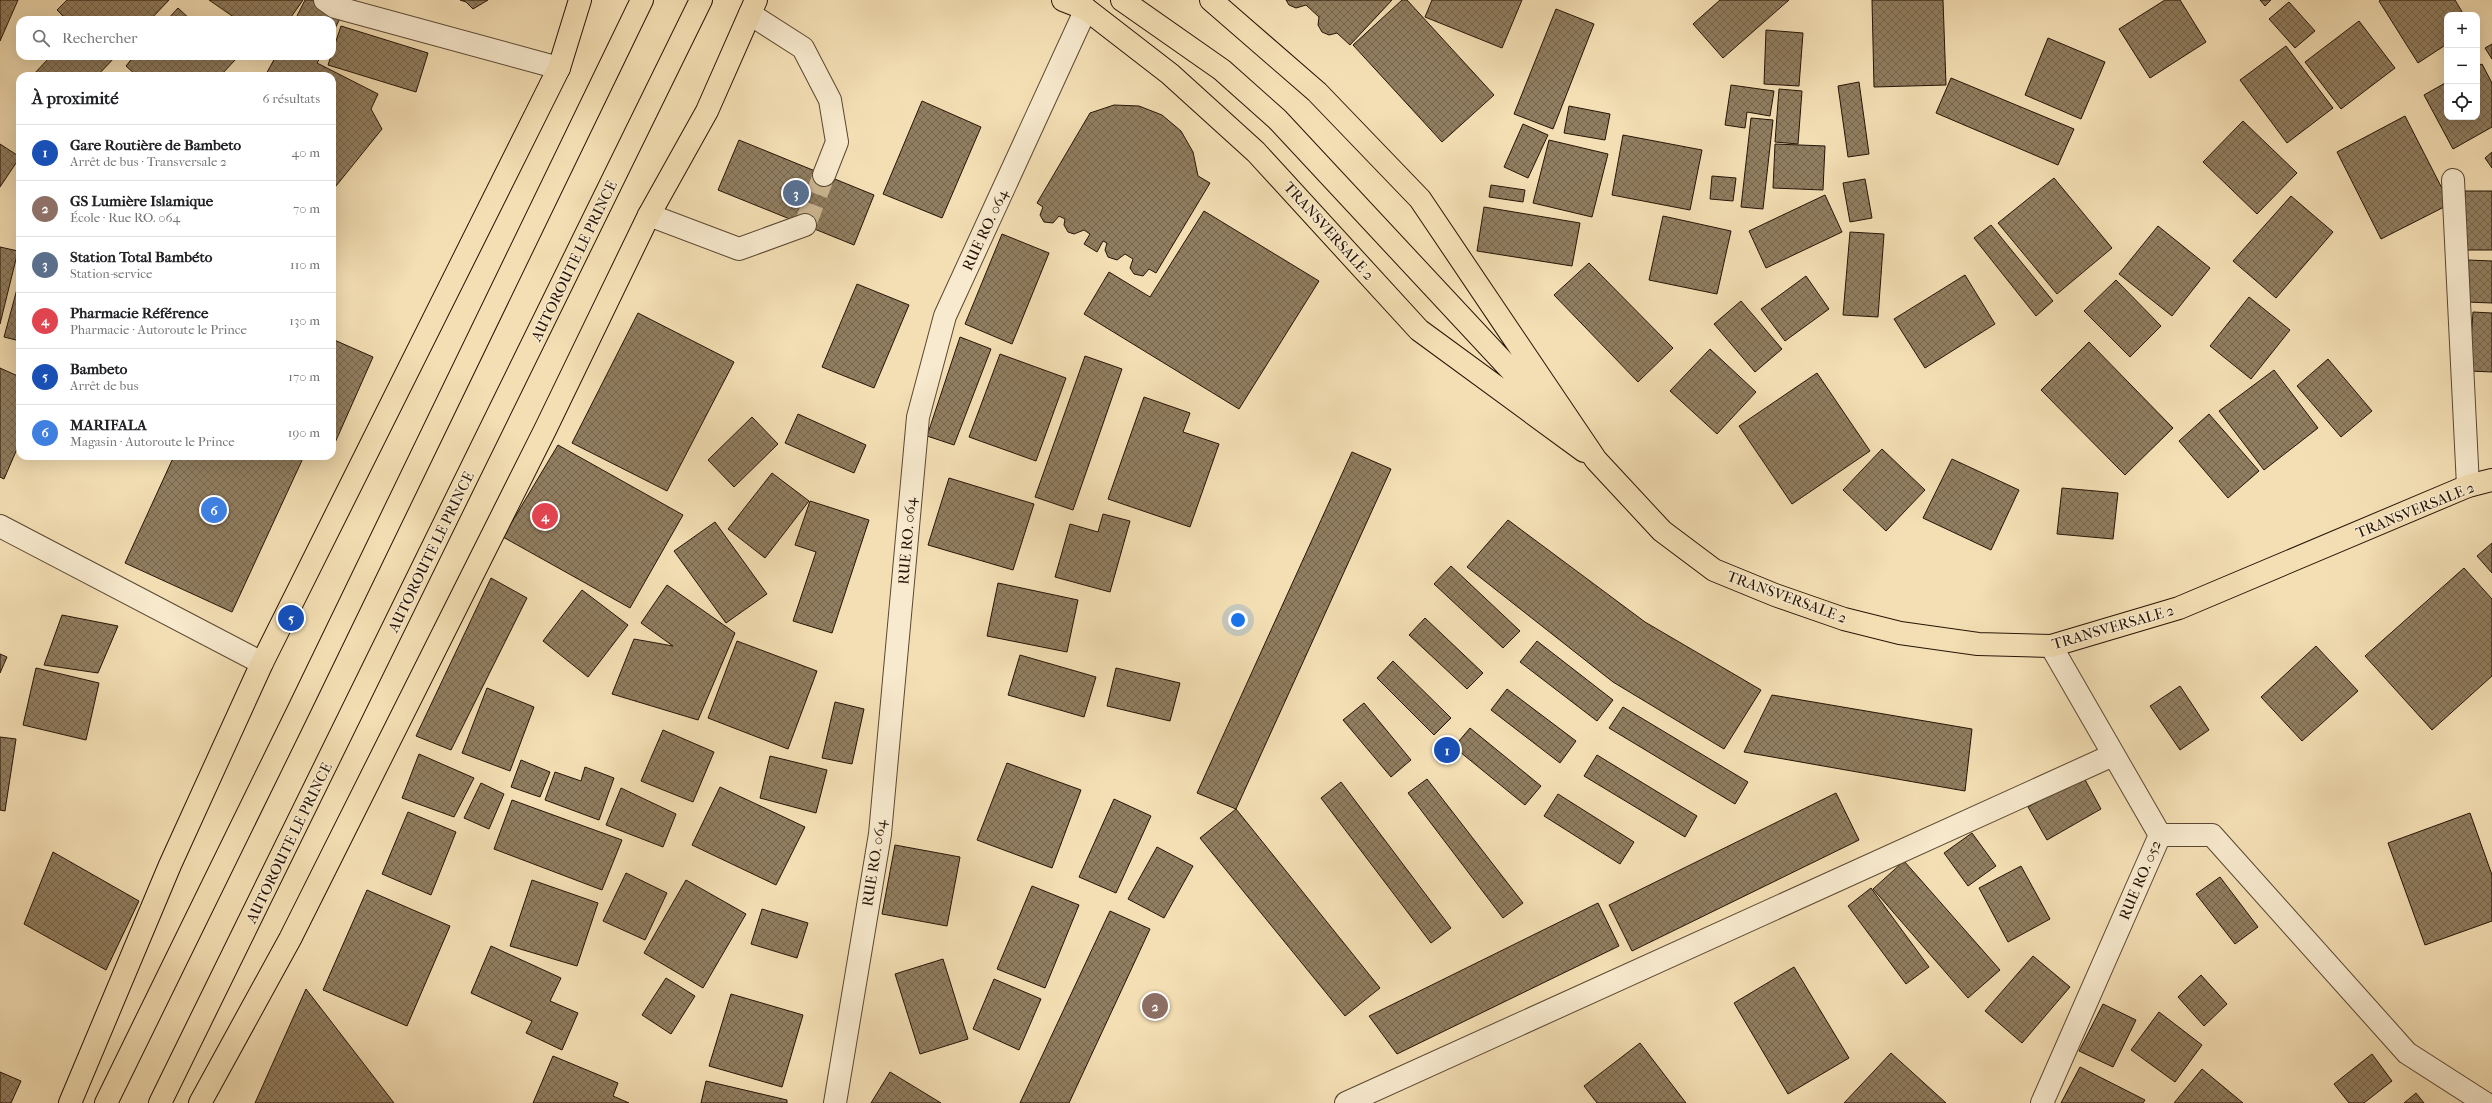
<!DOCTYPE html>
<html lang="fr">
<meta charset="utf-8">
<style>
body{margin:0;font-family:"IM FELL French Canon",serif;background:#f6f6f6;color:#202124}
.controls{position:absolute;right:12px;top:12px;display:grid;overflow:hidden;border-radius:8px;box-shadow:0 4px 16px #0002}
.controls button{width:36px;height:36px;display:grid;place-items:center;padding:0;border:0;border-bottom:1px solid #e0e0e0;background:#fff;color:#202124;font:20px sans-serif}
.you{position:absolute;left:1238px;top:620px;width:14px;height:14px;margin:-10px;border:3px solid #fff;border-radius:50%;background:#1a73e8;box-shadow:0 0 0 6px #1a73e833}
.badge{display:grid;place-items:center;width:26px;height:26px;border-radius:50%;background:#8f2418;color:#fff;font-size:13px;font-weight:700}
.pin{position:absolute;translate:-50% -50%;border:2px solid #fff;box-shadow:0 1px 4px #0006}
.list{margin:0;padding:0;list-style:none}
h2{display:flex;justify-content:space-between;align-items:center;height:52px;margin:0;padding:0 16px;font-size:17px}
h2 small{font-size:13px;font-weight:400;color:#757577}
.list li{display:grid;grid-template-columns:26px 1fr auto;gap:12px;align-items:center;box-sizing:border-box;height:56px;padding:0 16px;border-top:1px solid #e0e0e0}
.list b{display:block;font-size:15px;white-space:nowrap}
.list p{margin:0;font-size:13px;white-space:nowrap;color:#757577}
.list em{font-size:13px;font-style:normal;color:#757577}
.icon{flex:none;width:22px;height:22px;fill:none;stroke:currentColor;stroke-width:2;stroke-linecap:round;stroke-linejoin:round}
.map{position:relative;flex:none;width:2492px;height:1103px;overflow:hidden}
.search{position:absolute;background:#fff;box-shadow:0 4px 16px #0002;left:16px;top:16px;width:320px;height:44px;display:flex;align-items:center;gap:10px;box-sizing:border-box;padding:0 14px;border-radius:12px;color:#757577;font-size:15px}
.panel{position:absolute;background:#fff;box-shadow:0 4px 16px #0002;left:16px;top:72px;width:320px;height:388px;border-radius:12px}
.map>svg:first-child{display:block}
.building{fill:url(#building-cross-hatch);stroke:#261406}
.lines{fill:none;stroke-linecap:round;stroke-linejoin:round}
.minor-tunnel{stroke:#cbb691;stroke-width:22;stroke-dasharray:22 11;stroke-linecap:butt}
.minor-casing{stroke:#5a4732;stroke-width:24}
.major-casing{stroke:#261406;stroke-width:24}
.minor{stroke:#f8eace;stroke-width:22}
.major{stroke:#f4dfb4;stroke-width:22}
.labels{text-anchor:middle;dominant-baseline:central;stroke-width:3;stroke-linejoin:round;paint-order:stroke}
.street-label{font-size:15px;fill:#261406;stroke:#f8eace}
</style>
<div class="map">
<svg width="2492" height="1103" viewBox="0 0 2492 1103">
<defs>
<pattern id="building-cross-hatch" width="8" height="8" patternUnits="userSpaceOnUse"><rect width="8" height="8" fill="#917e60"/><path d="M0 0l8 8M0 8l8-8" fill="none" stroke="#76664d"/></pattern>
</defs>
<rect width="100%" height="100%" fill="#f4dfb4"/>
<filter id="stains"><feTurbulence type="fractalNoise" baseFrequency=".005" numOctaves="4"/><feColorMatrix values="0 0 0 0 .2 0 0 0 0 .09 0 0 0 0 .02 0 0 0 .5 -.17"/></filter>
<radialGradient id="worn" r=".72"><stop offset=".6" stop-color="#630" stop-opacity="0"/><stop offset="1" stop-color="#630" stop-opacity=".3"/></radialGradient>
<!-- building -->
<path class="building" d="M0,0H18L0,41Z
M67,0H169L150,20H67L57,10Z
M209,0H303L289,20H238Z
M305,0H315L342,14L332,35V20H295Z
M460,0H488L473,9L466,2Z
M1286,0H1392L1350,45L1337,33L1329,35L1322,32L1318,25L1319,17L1306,5L1296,8L1289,5Z
M1402,0H1407L1494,95L1442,142L1353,45Z
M1432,0H1522L1502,48L1425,17Z
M1720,0H1789L1723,58L1693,24Z
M1872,0H1943L1946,85L1874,87Z
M2165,0H2180L2206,42L2150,78L2119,29Z
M2260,0H2271L2265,6Z
M2381,0H2455L2464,15H2447V44L2418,63L2379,1Z
M2289,2L2315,31L2295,48L2269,19Z
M178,8L191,20H167Z
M1556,9L1594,24L1553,129L1514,114Z
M2359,21L2395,68L2341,109L2305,62Z
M341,26L428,53L416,92L328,65Z
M1766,30L1803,33L1799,86L1764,84Z
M2048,38L2105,62L2081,119L2025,95Z
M2492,44V59L2485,48Z
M2286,46L2333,108L2287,143L2240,80Z
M51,56H116L97,76H32Z
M134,56H232L236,59L220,76H137L126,66Z
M276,56H321L317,63L378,94L371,109L382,129L332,191V76H265Z
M2482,64L2492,83V127L2453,149L2424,95L2447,82V117H2477V66Z
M1951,78L2074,129L2058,165L1936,113Z
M1859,82L1869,154L1848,157L1838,86Z
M1731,85L1774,91L1770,116L1747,112L1745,128L1725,125Z
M1779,89L1802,91L1798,144L1775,142Z
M922,101L981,127L942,218L883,194Z
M1114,105L1139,106L1162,115L1181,131L1193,152L1198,176L1210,183L1156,273L1149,269L1143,276L1134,274L1130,268L1133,259L1125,254L1117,260L1108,257L1105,250L1107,243L1103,241L1097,252L1084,244L1090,234L1084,230L1074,234L1068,232L1064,225L1065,219L1059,216L1053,223L1044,222L1040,215L1043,207L1037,203L1090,113Z
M1569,106L1610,114L1605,140L1564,133Z
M2405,116L2450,204L2381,239L2337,152Z
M1751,118L1773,120L1763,209L1741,207Z
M2243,121L2297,173L2257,214L2203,162Z
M1523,124L1548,135L1528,178L1504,167Z
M1623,135L1702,150L1690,210L1612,195Z
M739,140L874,195L854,245L718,190Z
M1549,140L1608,154L1592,217L1533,203Z
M0,144L20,157L0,187Z
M1775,144L1825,146L1823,190L1773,188Z
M2492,152V168L2485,158Z
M1712,176L1736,178L1733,201L1710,199Z
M2054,178L2112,248L2057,294L1998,223Z
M1865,179L1872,218L1850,222L1843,183Z
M1491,185L1525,190L1523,202L1489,197Z
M2465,191H2492V250H2465Z
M1825,195L1842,232L1766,268L1749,231Z
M2291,196L2333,232L2276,298L2233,261Z
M1484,207L1580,223L1572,266L1477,251Z
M1204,211L1319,281L1239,409L1084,314L1109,272L1150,297Z
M1663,216L1731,231L1717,294L1649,280Z
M1991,225L2053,301L2036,316L1974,238Z
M2158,226L2210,268L2172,316L2119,274Z
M1850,232L1884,234L1878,317L1843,315Z
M1002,234L1049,253L1012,344L965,324Z
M0,247L18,251L0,324Z
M2468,260L2492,261V303L2466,302Z
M1589,263L1673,348L1638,382L1554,295Z
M1965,275L1995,324L1925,368L1894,319Z
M1806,276L1829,309L1785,341L1761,309Z
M20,278V341L4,337Z
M2116,280L2161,326L2130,357L2084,311Z
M857,284L909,305L874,388L822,367Z
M2249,297L2290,330L2251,379L2210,346Z
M1741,301L1782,349L1755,372L1714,324Z
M2473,312L2492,313V372L2469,371Z
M638,313L734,362L667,491L572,443Z
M960,337L991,349L954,445L927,436Z
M332,339L373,357L334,445L332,444Z
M2089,342L2173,428L2125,475L2041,390Z
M1710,349L1756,392L1717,434L1670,391Z
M1000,354L1066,378L1036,461L969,437Z
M1085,356L1122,369L1073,510L1035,497Z
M2328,359L2372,411L2341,437L2297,386Z
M0,368L20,377V442L4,479L0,477Z
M2274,370L2318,428L2264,470L2219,411Z
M1817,373L1870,451L1792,504L1739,426Z
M1144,397L1190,413L1183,432L1219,444L1190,527L1108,499Z
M798,414L866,445L854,473L785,443Z
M2209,414L2259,471L2228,498L2179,441Z
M752,417L778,444L734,487L708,460Z
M558,445L683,515L630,608L503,537Z
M1882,449L1925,490L1886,531L1843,490Z
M1352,452L1391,469L1236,809L1197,793Z
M174,456H304L232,612L125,563Z
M1952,459L2019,490L1991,550L1923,518Z
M772,473L809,501L765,558L728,529Z
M949,478L1034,504L1013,570L928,545Z
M2062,488L2118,493L2113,539L2057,534Z
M810,501L869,520L832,633L793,621L816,552L795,545Z
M1103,514L1130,521L1110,592L1055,577L1070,524L1098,532Z
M1508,520L1645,622L1761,690L1724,749L1613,682L1467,567Z
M715,522L767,594L726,623L674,551Z
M2492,543V573L2477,556Z
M1451,566L1520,631L1503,648L1434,584Z
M2464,568L2492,599V676L2432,730L2365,656Z
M491,578L527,598L451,750L416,736Z
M998,583L1078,600L1067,652L987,636Z
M667,585L735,633L698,720L612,694L634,639L673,646L641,623Z
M582,590L628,625L588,677L543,641Z
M62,615L118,626L98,673L44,665Z
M1425,618L1483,673L1467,689L1409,635Z
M737,641L817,671L788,749L708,718Z
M1537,641L1613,700L1597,721L1520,662Z
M2316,646L2358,691L2302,741L2261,697Z
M0,654L7,657L0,673Z
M1020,655L1096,677L1084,717L1008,695Z
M1393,661L1451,718L1434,735L1377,678Z
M36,668L99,683L86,740L23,725Z
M1116,668L1180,683L1170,721L1107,706Z
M2180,686L2209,730L2180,750L2150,706Z
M487,688L534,707L510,771L462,753Z
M1507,689L1576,741L1560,763L1491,710Z
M1772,695L1972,729L1965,791L1744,752Z
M835,702L864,709L852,764L822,758Z
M1364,703L1411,760L1391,777L1343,720Z
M1623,707L1748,782L1735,804L1609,728Z
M1470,728L1541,786L1525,805L1454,747Z
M663,730L714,752L693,802L641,781Z
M0,737L16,739L5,811L0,810Z
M419,754L474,778L454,817L402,798Z
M1597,755L1697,816L1685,837L1584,776Z
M770,756L827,770L816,813L760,798Z
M521,760L550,772L540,797L511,787Z
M1007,763L1081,790L1052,868L977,840Z
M585,767L614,778L599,820L545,800L555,772L581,781Z
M2083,776L2101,809L2047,840L2028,807Z
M1427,779L1523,903L1503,918L1408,793Z
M1341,782L1451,928L1431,943L1321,798Z
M481,783L504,794L489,829L464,818Z
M720,787L805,827L776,885L692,845Z
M621,788L676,814L663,847L606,825Z
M1836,793L1859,840L1632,951L1609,905Z
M1558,794L1634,842L1620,864L1544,816Z
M1114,799L1151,816L1116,893L1079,877Z
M512,800L622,840L602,890L494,849Z
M1236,809L1380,988L1345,1016L1200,838Z
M408,812L456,832L431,895L382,874Z
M2470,813L2492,875V921L2425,945L2388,843Z
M1972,833L1996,866L1968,886L1944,853Z
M895,845L960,857L947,926L882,914Z
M1157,847L1193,866L1164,918L1128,899Z
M53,852L139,901L106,970L24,924Z
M1904,861L2000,970L1968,998L1873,889Z
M2021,866L2050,919L2008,942L1979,888Z
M626,873L667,893L645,940L603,921Z
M2220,877L2258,927L2235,944L2196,894Z
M532,880L598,903L577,966L510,946Z
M686,880L746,914L703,988L644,953Z
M1032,886L1079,905L1045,988L997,969Z
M1871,888L1929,967L1906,984L1848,906Z
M367,890L450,926L407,1026L323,990Z
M1598,903L1619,946L1397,1054L1369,1016Z
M762,909L808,923L797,958L751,944Z
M1110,911L1150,929L1069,1103H1020Z
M491,946L561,978L550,1001L578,1013L562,1050L526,1033L532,1021L471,993Z
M2033,956L2070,987L2022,1043L1985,1011Z
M943,959L968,1039L920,1054L895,974Z
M1794,967L1849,1058L1788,1094L1734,1003Z
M2201,975L2227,1004L2204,1026L2178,997Z
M666,978L695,996L671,1034L642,1015Z
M994,979L1041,999L1019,1050L973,1029Z
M306,989L394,1103H255Z
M731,994L803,1015L782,1087L709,1066Z
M2103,1004L2136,1020L2113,1067L2079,1051Z
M2159,1012L2202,1045L2175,1082L2131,1050Z
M1640,1043L1686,1103H1597L1584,1086Z
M1891,1053L1946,1103H1844Z
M2372,1054L2392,1081L2364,1103H2349L2334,1084Z
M553,1056L618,1083L613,1096L629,1103H533Z
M2080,1067L2145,1100L2143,1103H2061Z
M2202,1069L2243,1103H2174Z
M0,1072L21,1081L11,1103H0Z
M890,1072L941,1103H871Z
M706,1081L787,1100V1103H701Z
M2416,1093L2424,1103H2404Z"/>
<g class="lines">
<!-- minor-tunnel -->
<path class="minor-tunnel" d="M805,225L824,175"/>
<defs>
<path id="minor" d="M325,0L335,7L559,68
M750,14L803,48L830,100L837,142L824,175
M2453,180L2468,486
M649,215L739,249L805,225
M0,526L262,663
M2160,835H2212L2407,1053L2485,1103
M835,1103L880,834L918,417L945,316L1086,9
M1346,1103L2113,755
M2042,1103L2160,835L2051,646"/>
<path id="major" d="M1063,0L1086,9L1170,74L1256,152L1419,330L1584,451
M1122,0L1222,70L1277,119L1551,413
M1211,0L1317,92L1420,199L1596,460L1662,531L1714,570L1775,595L1844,619L1900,633L1978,644L2051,646L2179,608L2468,486L2492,480
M70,1103L170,865L262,663L559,68L580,0
M106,1103L299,709L642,0
M160,1103L701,0
M200,1103L290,939L545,430L649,215L707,111L756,0"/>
</defs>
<!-- minor casing -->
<use href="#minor" class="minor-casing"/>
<!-- major casing -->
<use href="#major" class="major-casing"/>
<!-- minor -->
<use href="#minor" class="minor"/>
<!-- major -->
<use href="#major" class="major"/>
</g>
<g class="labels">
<!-- street labels -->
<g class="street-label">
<text transform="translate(985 230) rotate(-65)">RUE RO. 064</text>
<text transform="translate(1329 231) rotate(48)">TRANSVERSALE 2</text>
<text transform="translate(574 261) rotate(-64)">AUTOROUTE LE PRINCE</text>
<text transform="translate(2415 510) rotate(-22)">TRANSVERSALE 2</text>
<text transform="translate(907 541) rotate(-85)">RUE RO. 064</text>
<text transform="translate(431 552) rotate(-64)">AUTOROUTE LE PRINCE</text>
<text transform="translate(1787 597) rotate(20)">TRANSVERSALE 2</text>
<text transform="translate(2113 627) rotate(-16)">TRANSVERSALE 2</text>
<text transform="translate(289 843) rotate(-64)">AUTOROUTE LE PRINCE</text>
<text transform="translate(874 863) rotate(-81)">RUE RO. 064</text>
<text transform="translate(2140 880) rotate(-67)">RUE RO. 052</text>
</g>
</g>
<rect width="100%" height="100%" filter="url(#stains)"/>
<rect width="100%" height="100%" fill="url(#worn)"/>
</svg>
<div class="controls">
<button>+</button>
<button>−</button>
<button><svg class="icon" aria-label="locate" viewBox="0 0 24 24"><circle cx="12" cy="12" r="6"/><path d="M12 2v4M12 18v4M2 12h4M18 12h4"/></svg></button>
</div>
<div class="you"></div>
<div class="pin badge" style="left:1447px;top:750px;background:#1a4fb4">1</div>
<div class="pin badge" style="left:1155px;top:1006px;background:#8d6e63">2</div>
<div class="pin badge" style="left:796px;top:193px;background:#5c6f8a">3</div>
<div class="pin badge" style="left:545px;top:516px;background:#e0444e">4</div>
<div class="pin badge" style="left:291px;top:618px;background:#1a4fb4">5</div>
<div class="pin badge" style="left:214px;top:510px;background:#3f7fe0">6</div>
<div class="search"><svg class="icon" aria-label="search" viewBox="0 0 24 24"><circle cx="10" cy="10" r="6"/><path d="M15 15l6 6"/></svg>Rechercher</div>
<section class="panel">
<h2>À proximité<small>6 résultats</small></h2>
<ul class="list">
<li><span class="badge" style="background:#1a4fb4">1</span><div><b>Gare Routière de Bambeto</b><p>Arrêt de bus · Transversale 2</p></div><em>40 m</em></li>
<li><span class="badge" style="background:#8d6e63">2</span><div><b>GS Lumière Islamique</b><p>École · Rue RO. 064</p></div><em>70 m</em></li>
<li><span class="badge" style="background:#5c6f8a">3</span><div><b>Station Total Bambéto</b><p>Station-service</p></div><em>110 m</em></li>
<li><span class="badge" style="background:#e0444e">4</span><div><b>Pharmacie Référence</b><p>Pharmacie · Autoroute le Prince</p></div><em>130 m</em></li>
<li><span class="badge" style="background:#1a4fb4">5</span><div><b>Bambeto</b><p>Arrêt de bus</p></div><em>170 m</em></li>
<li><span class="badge" style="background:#3f7fe0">6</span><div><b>MARIFALA</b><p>Magasin · Autoroute le Prince</p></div><em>190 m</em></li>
</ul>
</section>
</div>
